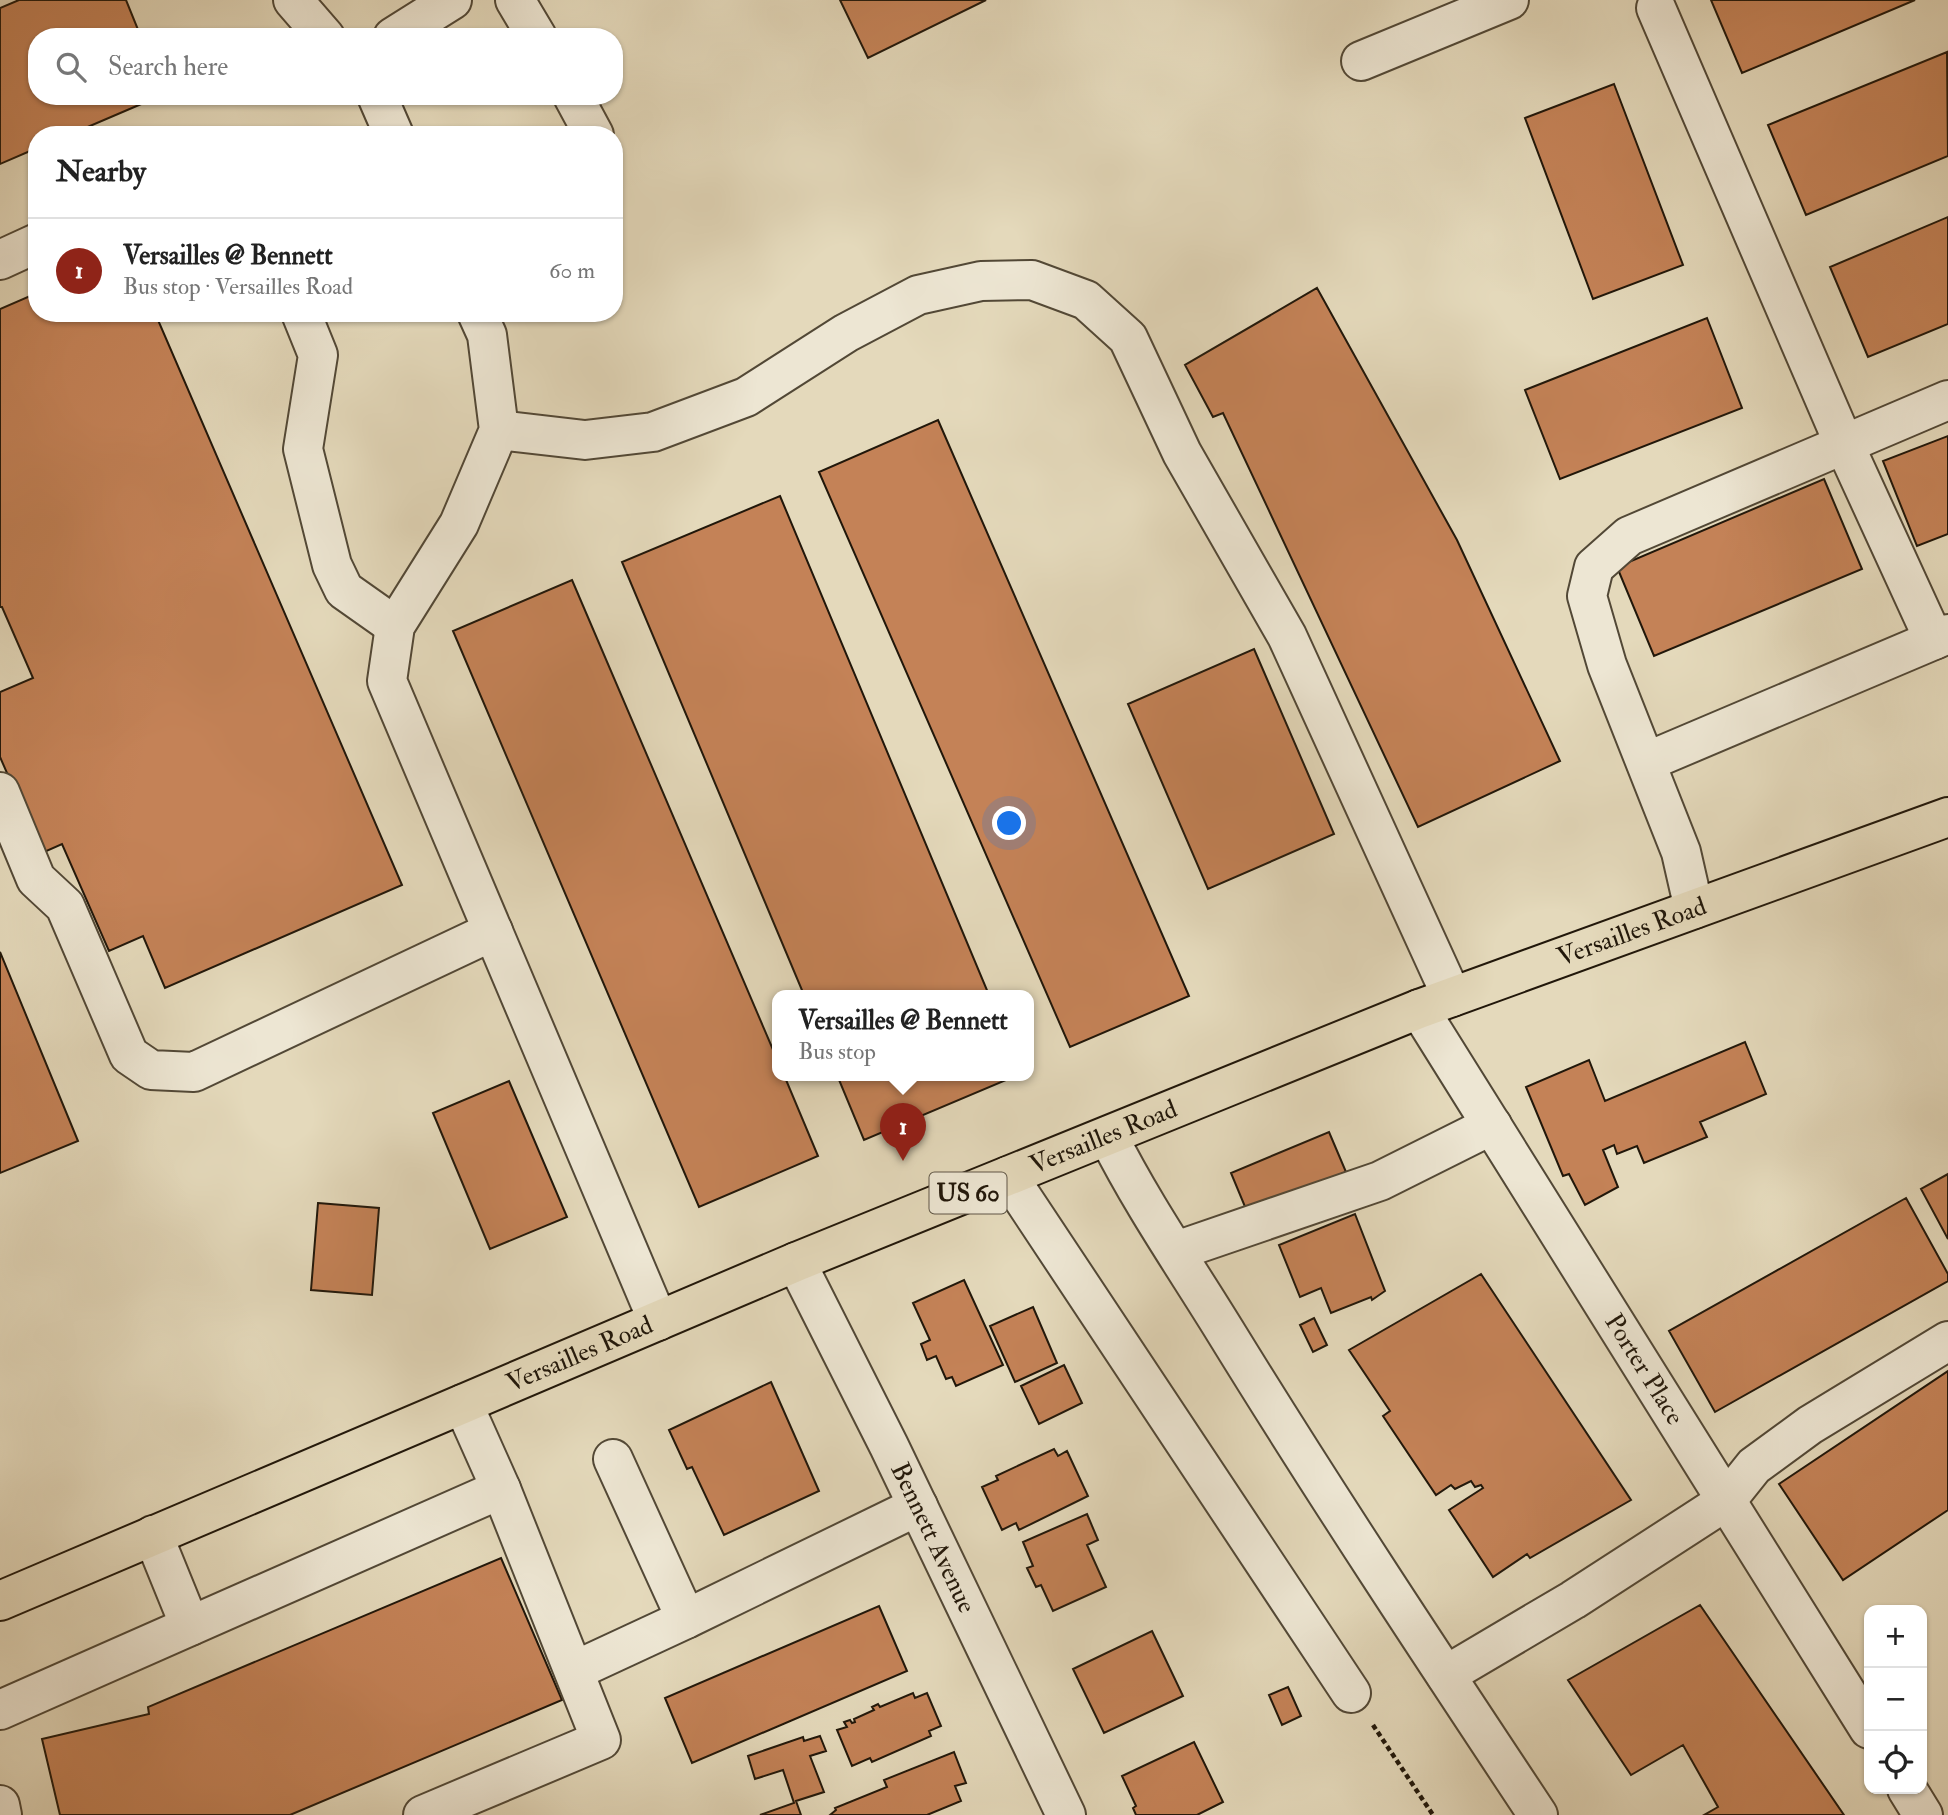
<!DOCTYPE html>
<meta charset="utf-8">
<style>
body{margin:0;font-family:"IM FELL Double Pica",serif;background:#f6f6f6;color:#222}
.controls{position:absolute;right:21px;bottom:21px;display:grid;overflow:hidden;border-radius:14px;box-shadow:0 2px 5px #0004}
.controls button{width:63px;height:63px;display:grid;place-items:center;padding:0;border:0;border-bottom:2px solid #e0e0e0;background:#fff;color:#222;font:35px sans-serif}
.you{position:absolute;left:1010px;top:824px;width:24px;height:24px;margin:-18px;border:5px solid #fff;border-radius:50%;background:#1a73e8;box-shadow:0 0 0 10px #1a73e833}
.badge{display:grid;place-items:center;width:46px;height:46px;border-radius:50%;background:#8f2418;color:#fff;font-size:23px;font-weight:700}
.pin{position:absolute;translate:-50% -58px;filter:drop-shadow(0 2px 4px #0008)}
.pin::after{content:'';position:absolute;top:37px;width:24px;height:21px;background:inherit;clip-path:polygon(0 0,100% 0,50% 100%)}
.popup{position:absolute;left:772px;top:990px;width:262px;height:91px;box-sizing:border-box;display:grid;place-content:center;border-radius:14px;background:#fff;filter:drop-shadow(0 2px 5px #0005);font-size:23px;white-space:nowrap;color:#767676}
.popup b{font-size:26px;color:#222}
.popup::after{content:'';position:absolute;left:50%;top:100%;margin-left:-14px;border:14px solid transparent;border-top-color:#fff}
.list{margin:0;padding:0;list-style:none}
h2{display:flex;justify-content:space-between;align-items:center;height:91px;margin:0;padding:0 28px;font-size:30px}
h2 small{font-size:23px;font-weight:400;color:#767676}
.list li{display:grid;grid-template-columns:46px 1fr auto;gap:21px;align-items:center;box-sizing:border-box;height:105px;padding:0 28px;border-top:2px solid #e0e0e0}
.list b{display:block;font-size:26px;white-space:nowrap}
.list p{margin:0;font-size:23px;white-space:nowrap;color:#767676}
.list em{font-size:23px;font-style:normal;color:#767676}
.icon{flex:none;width:38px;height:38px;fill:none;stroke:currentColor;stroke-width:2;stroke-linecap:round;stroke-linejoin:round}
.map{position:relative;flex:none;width:1948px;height:1815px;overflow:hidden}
.search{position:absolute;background:#fff;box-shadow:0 2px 5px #0004;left:28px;top:28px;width:595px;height:77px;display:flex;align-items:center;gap:18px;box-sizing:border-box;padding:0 24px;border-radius:28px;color:#767676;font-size:26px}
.panel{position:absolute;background:#fff;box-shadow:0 2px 5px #0004;left:28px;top:126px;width:595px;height:196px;border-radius:28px}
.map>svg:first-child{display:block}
.building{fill:#c48257;stroke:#21170a;stroke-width:2}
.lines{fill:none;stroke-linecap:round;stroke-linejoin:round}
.minor-casing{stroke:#524836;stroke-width:42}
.major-casing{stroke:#21170a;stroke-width:42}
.path{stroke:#21170a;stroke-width:4.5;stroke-dasharray:5 3.5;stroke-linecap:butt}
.minor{stroke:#ede6d3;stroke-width:38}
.major{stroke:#e4d9bb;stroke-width:38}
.labels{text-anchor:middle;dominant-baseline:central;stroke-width:6;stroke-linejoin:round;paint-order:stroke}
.shield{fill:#ede6d3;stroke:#5e5546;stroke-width:2}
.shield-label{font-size:24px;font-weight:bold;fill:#21170a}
.street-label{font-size:26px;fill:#21170a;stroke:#ede6d3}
</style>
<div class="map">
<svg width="1948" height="1815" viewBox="0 0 1948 1815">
<rect width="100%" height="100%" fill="#e4d9bb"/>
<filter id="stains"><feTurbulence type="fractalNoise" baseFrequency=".00286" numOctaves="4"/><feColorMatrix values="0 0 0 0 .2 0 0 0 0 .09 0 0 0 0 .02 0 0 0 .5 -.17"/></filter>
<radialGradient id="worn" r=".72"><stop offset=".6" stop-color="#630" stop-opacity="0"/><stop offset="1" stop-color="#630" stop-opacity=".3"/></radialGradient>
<!-- building -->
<path class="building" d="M19,0H126L141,37H37V96H160L69,135H37V148L0,164V8Z
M840,0H986L868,58Z
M1711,0H1915L1742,73Z
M1947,52L1948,156L1806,215L1768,125Z
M1614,84L1683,265L1593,299L1525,118Z
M1948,217V324L1868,357L1830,267Z
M1317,288L1457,540L1560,761L1418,827L1223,413L1213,417L1185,365Z
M37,293V313H155L402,885L165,988L143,936L109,951L62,844L42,853L0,757V692L33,678L2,607H0V309Z
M1707,318L1742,408L1560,479L1525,390Z
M938,420L1189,996L1070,1047L819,472Z
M1948,436V534L1917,546L1883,461Z
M1824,479L1862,569L1654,656L1617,567Z
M780,496L989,995H804L622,562Z
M572,580L777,1059V1075H784L818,1156L699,1207L453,631Z
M1254,649L1334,834L1208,889L1128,704Z
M0,952L78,1141L0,1173Z
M1745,1042L1766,1094L1700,1122L1707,1137L1644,1163L1637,1146L1617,1154L1614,1145L1603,1150L1618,1187L1585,1205L1569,1174L1563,1176L1526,1087L1589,1060L1605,1101Z
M837,1075H1018L864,1140Z
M509,1081L567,1217L490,1249L433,1113Z
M1329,1132L1346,1172L1248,1214L1231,1173Z
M1948,1174V1239L1921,1189Z
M1906,1198L1948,1274V1281L1715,1412L1669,1331Z
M318,1203L379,1208L372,1295L311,1290Z
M1355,1214L1385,1291L1372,1300L1371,1297L1331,1313L1321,1288L1300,1297L1279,1245Z
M1481,1274L1631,1500L1530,1558L1527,1554L1493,1577L1449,1510L1483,1488L1481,1485L1475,1487L1471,1481L1455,1489L1451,1485L1436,1495L1383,1416L1390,1411L1349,1350Z
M964,1280L1003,1365L956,1386L952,1377L946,1379L936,1356L927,1360L921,1344L930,1340L913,1303Z
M1033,1307L1057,1363L1015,1382L990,1326Z
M1314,1318L1327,1345L1313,1352L1300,1325Z
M1064,1365L1082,1403L1039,1424L1021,1386Z
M1948,1371V1510L1843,1580L1779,1484Z
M771,1382L819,1491L724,1535L692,1467L687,1469L669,1430Z
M1054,1449L1058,1456L1067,1451L1088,1496L1019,1530L1016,1523L1002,1530L982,1487L998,1480L996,1476Z
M1087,1514L1098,1540L1087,1545L1106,1587L1053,1611L1041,1585L1036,1587L1027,1568L1033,1566L1023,1542Z
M501,1558L562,1700L290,1815H60L42,1739L149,1714L148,1707Z
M1700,1605L1844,1815H1704L1718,1807L1683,1745L1631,1775L1568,1680Z
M879,1606L907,1671L692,1763L665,1698Z
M1152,1631L1183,1696L1104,1733L1073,1669Z
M1288,1687L1301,1716L1282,1725L1269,1695Z
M913,1693L915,1698L927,1693L941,1726L929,1731L931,1736L872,1762L870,1758L852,1766L837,1730L847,1727L844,1722L850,1720L852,1723L855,1722L854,1719L874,1710L872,1707L878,1704L880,1707Z
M820,1736L826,1751L810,1756L824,1792L796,1801L801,1815H760L794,1803L783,1770L755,1779L748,1756L803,1737L804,1741Z
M1194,1742L1223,1802L1197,1815H1136L1133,1808L1136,1806L1122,1776Z
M954,1752L966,1783L955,1786L961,1801L927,1815H830L836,1810L835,1808L887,1787L884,1780Z"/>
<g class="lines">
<defs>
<g id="minor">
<path d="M293,0L325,37"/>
<path d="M515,0L537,37"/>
<path d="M1656,8L1844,444L1934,640"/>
<path d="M393,37L452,0"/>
<path d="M1361,61L1509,0"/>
<path d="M377,96L394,135"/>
<path d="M573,96L594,135"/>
<path d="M0,260L37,243"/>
<path d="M301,313L318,355L303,449L332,565L344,590L395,626"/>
<path d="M477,313L487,335L499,430L459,524L395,626L387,681L658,1321"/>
<path d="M499,430L585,440L653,432L746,397L846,333L918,295L981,281L1032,280L1086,300L1128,338L1182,453L1287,636L1452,997"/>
<path d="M1646,762L1948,634"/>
<path d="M0,792L36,879L65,906L129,1055L151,1070L194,1072L493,931"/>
<path d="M1694,909L1681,852L1607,665L1587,596L1594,567L1629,536L1948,400"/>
<path id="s1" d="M1419,1009L1869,1729"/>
<path d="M1108,1136C1142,1204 1185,1266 1225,1331C1326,1495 1432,1655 1538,1815"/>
<path d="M1008,1176L1351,1693"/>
<path d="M1176,1251L1380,1181L1492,1125"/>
<path id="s2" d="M796,1262L889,1446L1066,1815"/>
<path d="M613,1459L686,1619L918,1506"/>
<path d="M153,1535L190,1626"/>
<path d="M574,1671L686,1619"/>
<path d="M1446,1675L1573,1600L1726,1501L1754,1466L1810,1425L1948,1341"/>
<path d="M0,1710L501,1489L463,1404"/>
<path d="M1907,1789L1923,1815"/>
<path d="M0,1805L2,1815"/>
<path d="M423,1815L601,1740L501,1489"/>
</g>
<g id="major">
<path id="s3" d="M0,1601L796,1262L1419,1009L1948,817"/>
</g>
</defs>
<!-- minor casing -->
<use href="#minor" class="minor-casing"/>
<!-- major casing -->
<use href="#major" class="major-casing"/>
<!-- path -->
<path class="path" d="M1373,1725L1433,1815"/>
<!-- minor -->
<use href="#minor" class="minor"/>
<!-- major -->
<use href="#major" class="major"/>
</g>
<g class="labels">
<!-- shield labels -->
<rect class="shield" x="929.5" y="1172.5" width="77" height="41" rx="5"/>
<g class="shield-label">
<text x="968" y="1193">US 60</text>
</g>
<!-- street labels -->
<g class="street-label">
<text stroke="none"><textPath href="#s3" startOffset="1764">Versailles Road</textPath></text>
<text stroke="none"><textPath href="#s3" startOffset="1197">Versailles Road</textPath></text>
<text stroke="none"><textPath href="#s3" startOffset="630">Versailles Road</textPath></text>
<text stroke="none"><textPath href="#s1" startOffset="425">Porter Place</textPath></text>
<text stroke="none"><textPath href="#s2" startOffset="308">Bennett Avenue</textPath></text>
</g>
</g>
<rect width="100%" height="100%" filter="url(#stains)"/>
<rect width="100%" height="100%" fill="url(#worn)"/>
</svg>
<div class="controls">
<button>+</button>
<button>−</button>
<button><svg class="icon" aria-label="locate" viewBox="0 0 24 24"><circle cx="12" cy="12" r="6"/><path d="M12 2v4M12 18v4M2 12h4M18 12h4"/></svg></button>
</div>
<div class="you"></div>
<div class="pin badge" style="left:903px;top:1161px">1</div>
<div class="popup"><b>Versailles @ Bennett</b>Bus stop</div>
<div class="search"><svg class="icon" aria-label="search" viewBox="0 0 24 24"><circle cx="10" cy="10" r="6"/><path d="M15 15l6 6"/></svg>Search here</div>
<section class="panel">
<h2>Nearby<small></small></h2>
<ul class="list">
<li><span class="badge">1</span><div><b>Versailles @ Bennett</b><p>Bus stop · Versailles Road</p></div><em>60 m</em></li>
</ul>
</section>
</div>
